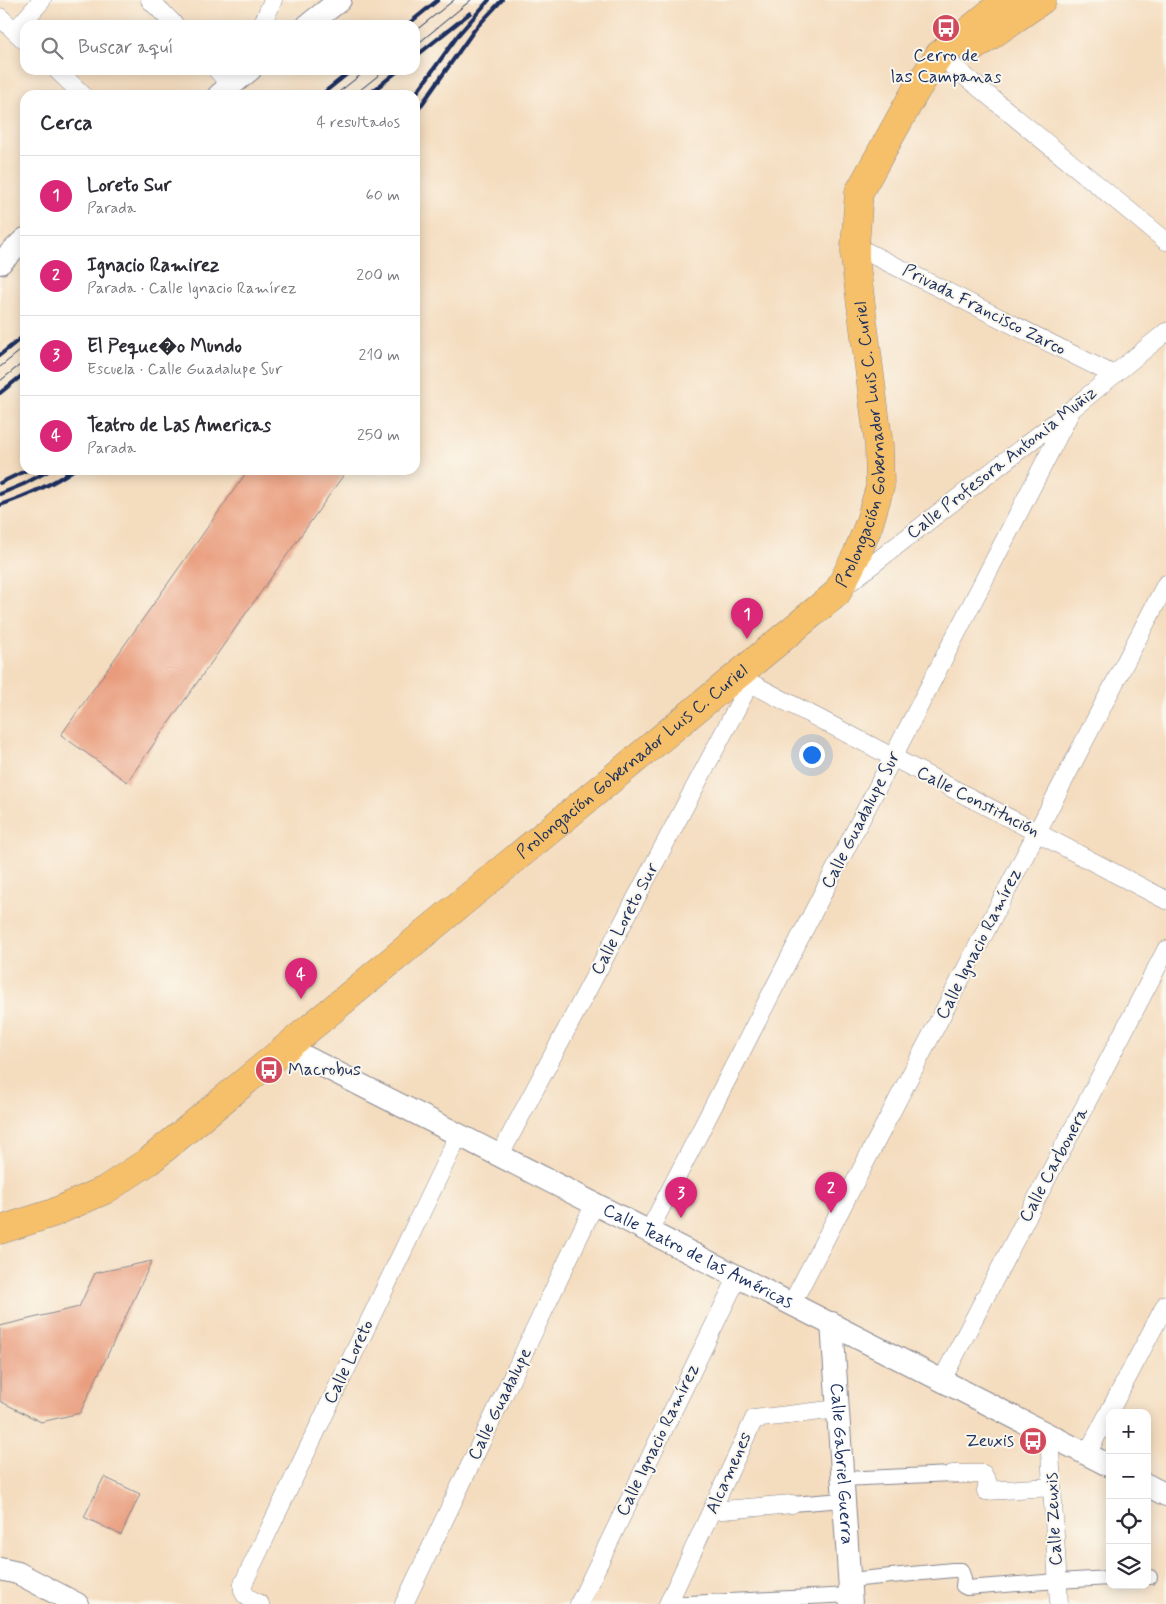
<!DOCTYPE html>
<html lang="es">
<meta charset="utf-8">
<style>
body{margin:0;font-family:Mynerve,sans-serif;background:#f2f2f3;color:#2b2b33}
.controls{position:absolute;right:15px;bottom:15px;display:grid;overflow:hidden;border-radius:10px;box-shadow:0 2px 12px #0003}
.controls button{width:45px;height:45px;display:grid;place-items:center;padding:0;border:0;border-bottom:1px solid #e1e1e2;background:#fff;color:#2b2b33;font:25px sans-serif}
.you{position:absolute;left:811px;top:754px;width:18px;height:18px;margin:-12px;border:4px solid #fff;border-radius:50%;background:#1a73e8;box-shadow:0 0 0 8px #1a73e833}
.badge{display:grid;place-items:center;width:32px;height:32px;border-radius:50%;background:#db2777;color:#fff;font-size:16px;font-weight:700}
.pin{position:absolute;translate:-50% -41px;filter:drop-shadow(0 1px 2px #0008)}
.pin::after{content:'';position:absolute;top:26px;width:18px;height:15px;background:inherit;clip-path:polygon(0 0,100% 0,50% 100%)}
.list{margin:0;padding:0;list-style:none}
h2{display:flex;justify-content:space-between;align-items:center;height:65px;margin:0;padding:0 20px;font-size:21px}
h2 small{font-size:16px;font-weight:400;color:#7c7c81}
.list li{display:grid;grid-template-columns:32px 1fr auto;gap:15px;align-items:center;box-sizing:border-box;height:80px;padding:0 20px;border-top:1px solid #e1e1e2}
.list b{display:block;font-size:19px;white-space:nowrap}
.list p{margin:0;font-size:16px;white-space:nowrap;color:#7c7c81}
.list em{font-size:16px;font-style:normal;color:#7c7c81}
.icon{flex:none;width:28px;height:28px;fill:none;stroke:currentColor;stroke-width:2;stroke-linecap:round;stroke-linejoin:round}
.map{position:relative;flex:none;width:1166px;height:1604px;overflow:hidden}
.search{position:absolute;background:#fff;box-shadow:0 2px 12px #0003;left:20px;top:20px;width:400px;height:55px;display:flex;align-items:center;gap:12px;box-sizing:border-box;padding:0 18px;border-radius:15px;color:#7c7c81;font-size:19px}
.panel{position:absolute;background:#fff;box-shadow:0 2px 12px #0003;left:20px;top:90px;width:400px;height:385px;border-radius:15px}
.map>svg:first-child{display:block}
.building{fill:#e99b7c}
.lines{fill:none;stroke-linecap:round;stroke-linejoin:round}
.pedestrian-casing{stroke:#88868e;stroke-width:16}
.minor-casing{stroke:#88868e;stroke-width:19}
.tertiary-casing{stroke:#88868e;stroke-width:24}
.primary-casing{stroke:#88868e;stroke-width:29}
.pedestrian{stroke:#fff;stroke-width:14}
.minor{stroke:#fff;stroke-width:18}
.tertiary{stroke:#fff;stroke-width:22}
.primary{stroke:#f6c06b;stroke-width:28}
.tram{stroke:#1b2f5e;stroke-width:1}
.rail{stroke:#1b2f5e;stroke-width:4}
.labels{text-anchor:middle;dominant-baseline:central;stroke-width:4;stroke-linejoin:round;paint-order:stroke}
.poi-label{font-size:18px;fill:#1b2f5e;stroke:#fbf7ec}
.street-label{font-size:18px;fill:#1b2f5e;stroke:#fbf7ec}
</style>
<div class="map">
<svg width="1166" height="1604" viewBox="0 0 1166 1604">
<rect width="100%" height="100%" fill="#fbf7ec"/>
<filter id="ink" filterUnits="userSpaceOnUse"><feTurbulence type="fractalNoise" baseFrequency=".02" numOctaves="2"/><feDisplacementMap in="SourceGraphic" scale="10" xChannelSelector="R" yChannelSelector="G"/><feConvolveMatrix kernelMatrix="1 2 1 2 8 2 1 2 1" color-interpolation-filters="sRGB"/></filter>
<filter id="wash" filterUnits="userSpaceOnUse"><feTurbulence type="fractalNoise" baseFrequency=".0096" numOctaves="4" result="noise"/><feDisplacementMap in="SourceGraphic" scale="20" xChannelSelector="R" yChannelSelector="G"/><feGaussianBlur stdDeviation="1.12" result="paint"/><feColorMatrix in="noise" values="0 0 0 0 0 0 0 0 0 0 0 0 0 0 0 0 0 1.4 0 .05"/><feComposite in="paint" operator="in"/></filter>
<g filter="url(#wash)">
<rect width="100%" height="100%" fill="#f4dcbe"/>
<g id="blocks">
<!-- building -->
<path class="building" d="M248,470H347L127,782L61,735Z
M152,1261L80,1413L41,1422L0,1401V1326L79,1307L95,1273Z
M104,1477L140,1494L121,1535L84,1517Z"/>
</g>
</g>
<g filter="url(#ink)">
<use href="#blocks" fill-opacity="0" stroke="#88868e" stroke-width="1"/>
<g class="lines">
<defs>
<path id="pedestrian" d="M842,1479L952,1474
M792,1504L843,1500
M1147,1577H1150
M850,1580L953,1570H961L964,1578L963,1586L967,1588L1057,1581L1110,1578
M668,1604L851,1595"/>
<path id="minor" d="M150,0L175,25
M0,17L25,41
M262,25L273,0
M15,31L42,0
M939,55L1166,241
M57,70L83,95
M217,70L231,85
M855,246L1114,375
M845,586L1072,409L1166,332
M741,678L1166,900
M500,1155L750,683
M649,1231L1072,409
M792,1303L1166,584
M942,1380L1166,950
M1049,1435L1059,1604
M1087,1454L1166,1304
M952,1474H983L988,1483L986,1491L1052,1487
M712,1511L792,1504
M260,1604C250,1599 241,1596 243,1584L459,1134
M404,1604L595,1203
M579,1604L738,1276
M668,1604L754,1419L838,1409"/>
<g id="tertiary">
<path d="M308,25L340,0"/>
<path d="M219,95L250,70"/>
<path d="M0,263L25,239"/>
<path id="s1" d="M286,1047L1110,1466"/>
<path id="s2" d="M832,1323L851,1604"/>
<path d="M1147,1485L1166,1495"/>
<path d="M0,1569L18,1573L77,1604"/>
</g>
<g id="primary">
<path d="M971,49L1042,0"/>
<path id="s3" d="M0,1230L53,1213L105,1190L149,1161L837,593L857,554L869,524L880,487L879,446L855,258V246L859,192L916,90L939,55L1006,0"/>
</g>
</defs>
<!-- pedestrian casing -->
<use href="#pedestrian" class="pedestrian-casing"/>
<!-- minor casing -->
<use href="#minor" class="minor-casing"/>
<!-- tertiary casing -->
<use href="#tertiary" class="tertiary-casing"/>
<!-- primary casing -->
<use href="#primary" class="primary-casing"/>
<!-- pedestrian -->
<use href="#pedestrian" class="pedestrian"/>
<!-- minor -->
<use href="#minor" class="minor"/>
<!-- tertiary -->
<use href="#tertiary" class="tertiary"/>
<!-- primary -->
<use href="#primary" class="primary"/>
<!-- tram -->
<path class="tram" d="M415,31L454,0
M415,46L471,0
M335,95L367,70
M354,95L385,70
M0,367L25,347
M0,381L25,361"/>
<!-- rail -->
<path class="rail" d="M407,25L438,0
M415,57L470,13
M321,95L352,70
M368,95L399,70
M415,95L459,34L489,0
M415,114L475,29L502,0
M0,355L25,335
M0,393L25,373
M0,483L27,470
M0,494L24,484L50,470
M0,505C26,496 50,486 73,470"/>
</g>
</g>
<!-- icons -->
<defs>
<symbol id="bus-disc" viewBox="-11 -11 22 22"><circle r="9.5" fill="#d1495b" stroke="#fbf7ec"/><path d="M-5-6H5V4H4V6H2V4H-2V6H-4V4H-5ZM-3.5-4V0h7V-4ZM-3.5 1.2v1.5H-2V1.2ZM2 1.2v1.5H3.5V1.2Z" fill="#fff"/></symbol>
</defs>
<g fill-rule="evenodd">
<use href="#bus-disc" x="930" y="12" width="32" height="32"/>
<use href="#bus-disc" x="253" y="1054" width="32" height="32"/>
<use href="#bus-disc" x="1017" y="1425" width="32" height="32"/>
</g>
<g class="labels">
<!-- poi labels -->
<g class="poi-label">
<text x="946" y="56">Cerro de<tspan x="946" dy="21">las Campanas</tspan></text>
<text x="288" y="1070" text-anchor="start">Macrobus</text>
<text x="1014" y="1441" text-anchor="end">Zeuxis</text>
</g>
<!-- street labels -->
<g class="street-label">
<text transform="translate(984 310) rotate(27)">Privada Francisco Zarco</text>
<text stroke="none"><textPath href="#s3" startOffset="1212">Prolongación Gobernador Luis C. Curiel</textPath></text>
<text transform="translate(1002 463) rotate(-38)">Calle Profesora Antonia Muñiz</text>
<text stroke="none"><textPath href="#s3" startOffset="792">Prolongación Gobernador Luis C. Curiel</textPath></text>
<text transform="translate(978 802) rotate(27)">Calle Constitución</text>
<text transform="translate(861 820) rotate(-63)">Calle Guadalupe Sur</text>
<text transform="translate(625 919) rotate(-62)">Calle Loreto Sur</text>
<text transform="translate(979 944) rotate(-63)">Calle Ignacio Ramírez</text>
<text transform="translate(1054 1165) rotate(-62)">Calle Carbonera</text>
<text stroke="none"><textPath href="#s1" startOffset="462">Calle Teatro de las Américas</textPath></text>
<text transform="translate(349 1362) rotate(-64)">Calle Loreto</text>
<text transform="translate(500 1404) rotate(-64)">Calle Guadalupe</text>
<text transform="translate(658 1440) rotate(-64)">Calle Ignacio Ramírez</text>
<text stroke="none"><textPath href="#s2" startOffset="141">Calle Gabriel Guerra</textPath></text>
<text transform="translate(729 1473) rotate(-66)">Alcamenes</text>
<text transform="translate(1054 1519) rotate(-93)">Calle Zeuxis</text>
</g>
</g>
</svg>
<div class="controls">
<button>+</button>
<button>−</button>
<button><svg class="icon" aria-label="locate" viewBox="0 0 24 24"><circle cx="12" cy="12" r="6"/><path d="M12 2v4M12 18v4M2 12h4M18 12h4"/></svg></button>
<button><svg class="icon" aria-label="layers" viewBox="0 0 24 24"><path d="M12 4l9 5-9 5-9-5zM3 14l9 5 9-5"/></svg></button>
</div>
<div class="you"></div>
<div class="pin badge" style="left:747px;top:639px">1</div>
<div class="pin badge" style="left:831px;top:1213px">2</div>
<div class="pin badge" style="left:681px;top:1218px">3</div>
<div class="pin badge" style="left:301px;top:999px">4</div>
<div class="search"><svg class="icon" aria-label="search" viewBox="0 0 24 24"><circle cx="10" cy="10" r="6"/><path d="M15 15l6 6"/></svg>Buscar aquí</div>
<section class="panel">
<h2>Cerca<small>4 resultados</small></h2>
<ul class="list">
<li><span class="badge">1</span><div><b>Loreto Sur</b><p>Parada</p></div><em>60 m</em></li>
<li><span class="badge">2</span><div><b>Ignacio Ramirez</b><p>Parada · Calle Ignacio Ramírez</p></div><em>200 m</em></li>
<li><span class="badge">3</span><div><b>El Peque�o Mundo</b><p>Escuela · Calle Guadalupe Sur</p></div><em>210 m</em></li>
<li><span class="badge">4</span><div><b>Teatro de Las Americas</b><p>Parada</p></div><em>250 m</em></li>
</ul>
</section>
</div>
